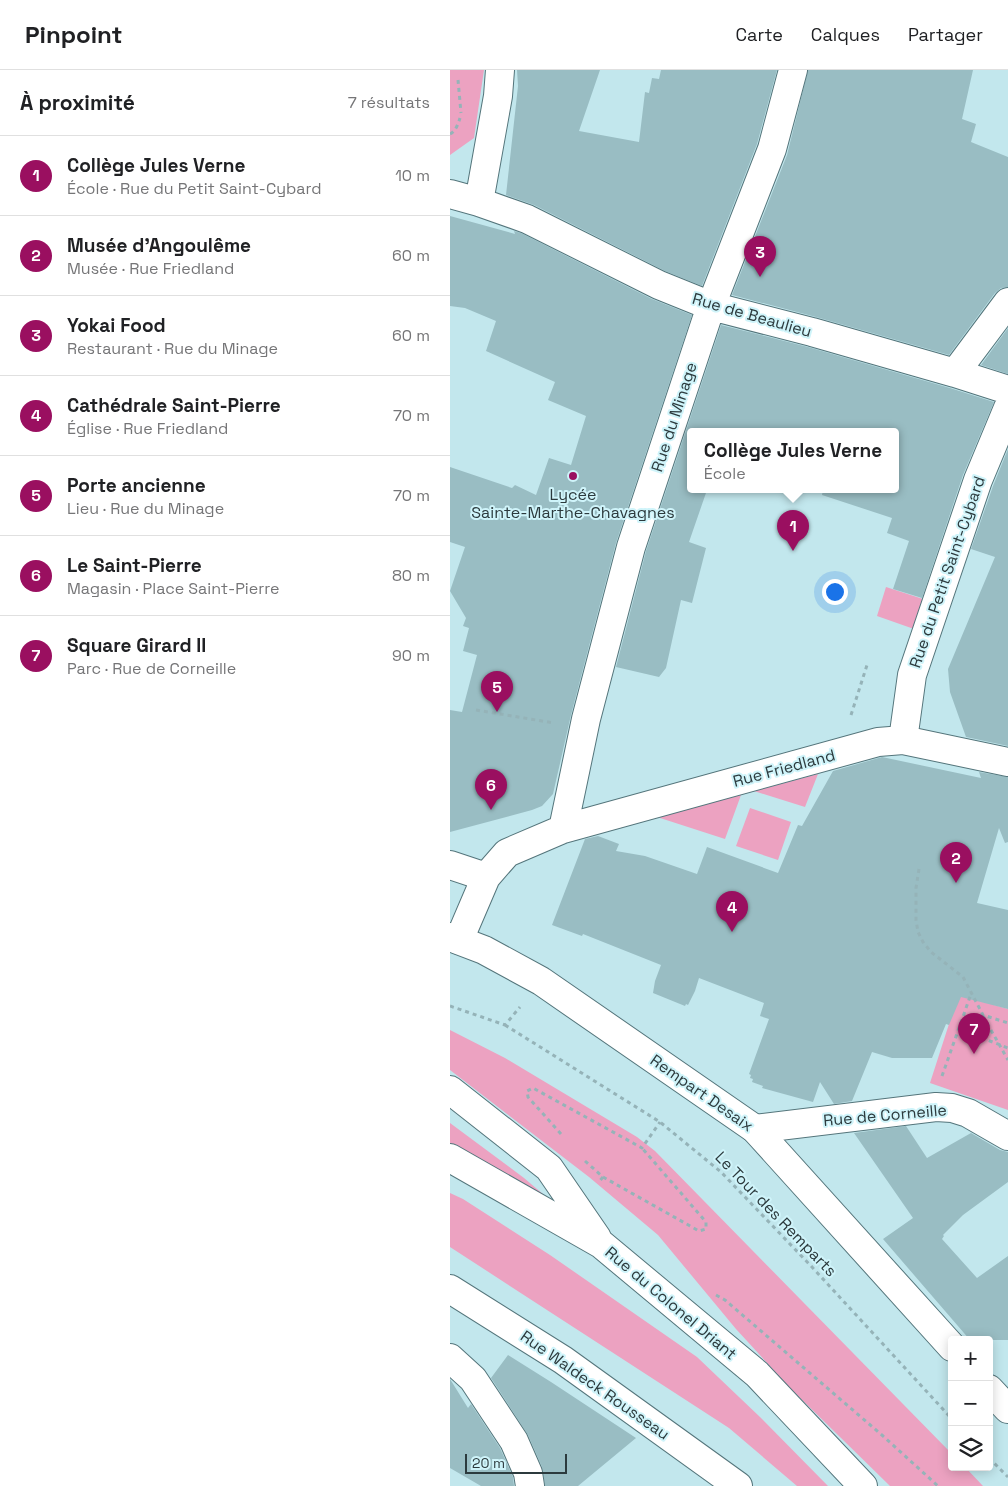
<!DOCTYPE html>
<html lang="fr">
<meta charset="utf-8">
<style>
body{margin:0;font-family:"Space Grotesk",sans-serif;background:#f6f6f6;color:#202124}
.controls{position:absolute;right:15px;bottom:15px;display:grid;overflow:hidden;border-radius:5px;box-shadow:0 2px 12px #0003}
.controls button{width:45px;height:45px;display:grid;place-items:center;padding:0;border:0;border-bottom:1px solid #e0e0e0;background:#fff;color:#202124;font:25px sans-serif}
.scale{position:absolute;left:15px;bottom:12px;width:102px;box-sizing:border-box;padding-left:5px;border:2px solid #2c3a3d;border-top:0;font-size:14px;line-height:18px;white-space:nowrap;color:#2c3a3d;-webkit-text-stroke:4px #cff4fa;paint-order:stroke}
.you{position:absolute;left:384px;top:521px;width:18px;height:18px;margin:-12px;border:4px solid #fff;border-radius:50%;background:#1a73e8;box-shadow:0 0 0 8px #1a73e833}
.badge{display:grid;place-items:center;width:32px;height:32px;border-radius:50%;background:#9a0f60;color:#fff;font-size:16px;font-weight:700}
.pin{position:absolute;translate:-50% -41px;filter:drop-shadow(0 1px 2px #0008)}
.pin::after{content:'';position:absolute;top:26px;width:18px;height:15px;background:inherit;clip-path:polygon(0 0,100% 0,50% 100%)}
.popup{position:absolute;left:237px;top:358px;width:212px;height:65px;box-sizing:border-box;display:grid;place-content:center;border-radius:5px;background:#fff;filter:drop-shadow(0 1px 4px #0005);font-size:16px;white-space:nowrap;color:#757577}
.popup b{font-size:19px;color:#202124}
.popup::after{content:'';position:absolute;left:50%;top:100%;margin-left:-10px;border:10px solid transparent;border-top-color:#fff}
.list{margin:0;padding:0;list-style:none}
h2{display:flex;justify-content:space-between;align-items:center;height:65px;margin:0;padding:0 20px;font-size:21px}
h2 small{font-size:16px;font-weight:400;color:#757577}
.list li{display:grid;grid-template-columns:32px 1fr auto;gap:15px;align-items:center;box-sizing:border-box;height:80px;padding:0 20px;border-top:1px solid #e0e0e0}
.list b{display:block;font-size:19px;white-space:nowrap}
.list p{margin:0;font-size:16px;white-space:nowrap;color:#757577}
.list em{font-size:16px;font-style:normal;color:#757577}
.icon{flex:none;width:28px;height:28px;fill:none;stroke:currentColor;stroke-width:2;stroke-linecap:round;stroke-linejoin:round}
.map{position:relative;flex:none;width:558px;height:1416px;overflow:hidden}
header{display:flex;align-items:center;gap:30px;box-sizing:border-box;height:70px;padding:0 25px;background:#fff;border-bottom:1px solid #e0e0e0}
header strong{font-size:24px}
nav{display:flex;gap:28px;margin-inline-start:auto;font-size:18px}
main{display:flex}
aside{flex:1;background:#fff}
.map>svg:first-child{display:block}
.green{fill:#eca2c1}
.building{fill:#99bdc3}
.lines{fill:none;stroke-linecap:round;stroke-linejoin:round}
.minor-casing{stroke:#54757b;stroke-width:30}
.tertiary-casing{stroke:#54757b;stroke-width:30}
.path{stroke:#95b3b8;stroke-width:3;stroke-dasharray:4 4;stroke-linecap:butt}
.minor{stroke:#fff;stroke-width:28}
.tertiary{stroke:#fff;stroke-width:28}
.poi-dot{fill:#9a0f60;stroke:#cff4fa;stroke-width:2}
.labels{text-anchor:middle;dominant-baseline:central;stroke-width:4;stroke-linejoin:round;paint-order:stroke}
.street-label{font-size:16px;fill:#2c3a3d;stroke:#cff4fa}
.poi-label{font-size:16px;fill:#2c3a3d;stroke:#cff4fa}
</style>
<header>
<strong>Pinpoint</strong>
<nav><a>Carte</a><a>Calques</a><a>Partager</a></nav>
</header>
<main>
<aside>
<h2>À proximité<small>7 résultats</small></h2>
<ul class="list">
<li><span class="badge">1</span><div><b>Collège Jules Verne</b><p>École · Rue du Petit Saint-Cybard</p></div><em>10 m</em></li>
<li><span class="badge">2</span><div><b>Musée d'Angoulême</b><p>Musée · Rue Friedland</p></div><em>60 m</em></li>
<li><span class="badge">3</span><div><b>Yokai Food</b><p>Restaurant · Rue du Minage</p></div><em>60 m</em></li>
<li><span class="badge">4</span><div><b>Cathédrale Saint-Pierre</b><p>Église · Rue Friedland</p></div><em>70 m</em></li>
<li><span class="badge">5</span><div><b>Porte ancienne</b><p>Lieu · Rue du Minage</p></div><em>70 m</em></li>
<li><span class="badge">6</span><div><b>Le Saint-Pierre</b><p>Magasin · Place Saint-Pierre</p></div><em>80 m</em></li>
<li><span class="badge">7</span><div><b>Square Girard II</b><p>Parc · Rue de Corneille</p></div><em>90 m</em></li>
</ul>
</aside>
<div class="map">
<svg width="558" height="1416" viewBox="0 0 558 1416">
<rect width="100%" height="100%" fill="#c2e7ed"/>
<!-- green -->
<path class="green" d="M0,0H34L24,68L0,85Z
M436,517L473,529L464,559L427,546Z
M368,704L355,737L304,721Z
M291,725L275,769L207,747Z
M300,738L341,752L328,790L286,776Z
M517,898L544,935L558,939V1040L480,1013Z
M0,960L55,988L187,1067L205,1081L502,1384V1397H515L533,1416H440L340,1318L286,1259L208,1165L139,1107L0,1000Z
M0,1053L74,1108L113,1141L0,1076Z
M0,1123L13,1129L100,1185L247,1287L310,1347L378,1416H347L279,1358L0,1177Z"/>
<!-- building -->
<path class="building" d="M67,0H150L129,61L189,72L195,22L199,23L202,8L209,9L211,0H327L307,74L252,216L215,201L84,135L56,125L68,16Z
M358,0H523L512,49L526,54L521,72L558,87V217L551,218L545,223L499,285L366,247L282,225L337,85Z
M0,146L65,164L64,161L71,163L202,229L242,245L166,473L121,645L103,724L92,736L82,740L0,762V640L12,642L27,585L13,581L19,558L13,556L16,548L0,521L15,477L0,472V397L62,418L65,415L86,425L99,388L121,395L136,346L98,330L105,312L36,281L46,251L15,238L0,236Z
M271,255L358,277L500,318L544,332L513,405L472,528L443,519L459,471L437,463L442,448L372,425L373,420H446V362H240V420H257L239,472L256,478L242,533L231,530L216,598L209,607L166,597L196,481Z
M558,258V304L531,295Z
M558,379V676L516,667L500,622L498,599L545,487L521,479L543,416Z
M432,687L531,708L529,702L558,707V772L555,773L549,758L527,833L558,840V939L511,927L499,955L496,954L482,988H442L422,982L402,1031L384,1034L370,1012L363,1032L312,1018L313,1016L302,1012L303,1009L300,1008L301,1005L299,1004L319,949L310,946L314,933L249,908L245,921L238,935L236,934L235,936L203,923L205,911L211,895L133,864L132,866L102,855L135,769L148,766L169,774L166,781L195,786L247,804L257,777L328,803L348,755L352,756L383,701Z
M456,1056L477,1088L521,1063L550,1080L558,1082V1112L513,1145L493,1165L494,1166L492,1169L527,1208L558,1186V1270H520L433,1169L463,1148L404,1063Z
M58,1285L101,1312L186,1368L128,1416H95L92,1397L78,1365L41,1308Z
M0,1309L18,1338L21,1334L50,1378L63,1407L64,1416H31L0,1398Z"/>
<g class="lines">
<defs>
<path id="minor" d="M0,124L29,132L77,149L209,215L261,236L362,262L505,303L558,320
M29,132L48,26L50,0
M505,303L558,232
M453,670L462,605L528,410L558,338
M113,759L136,649L181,477L261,236L322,79L343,0
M0,795L36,807
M9,870L36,807L57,783L113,759L428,672L453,670L558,692
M0,1020L99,1098L147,1168
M305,1059L486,1037L502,1038L518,1043L558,1066
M0,1088L151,1174L307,1304L413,1416
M0,1219L113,1290L288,1416
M0,1288L23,1309L64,1371L78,1403L80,1416"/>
<path id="tertiary" d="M0,867L34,880L91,911L305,1059L502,1277
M539,1319L558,1339"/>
</defs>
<!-- minor casing -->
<use href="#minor" class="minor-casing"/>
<!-- tertiary casing -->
<use href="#tertiary" class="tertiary-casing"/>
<!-- path -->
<path class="path" d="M8,10L11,43
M0,64C6,61 8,54 10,48
M26,640L104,653
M401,645L418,592
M469,799L466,818V850L468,862L473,872L481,882L513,907L533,945L558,953
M0,936L55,955L70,937
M533,946L558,990
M55,955L210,1052L271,1102L361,1196L502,1349
M509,959L558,978
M492,1006L521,924
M111,1064L78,1027L77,1021L83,1018L192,1078L210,1052
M135,1091L153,1107L148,1113
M153,1107L249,1161L256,1159V1152L192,1078
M266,1225L275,1230L433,1366L488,1416
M539,1388L558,1407"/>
<!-- minor -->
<use href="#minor" class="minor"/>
<!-- tertiary -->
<use href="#tertiary" class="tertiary"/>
</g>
<!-- markers -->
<circle class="poi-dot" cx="123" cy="406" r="5"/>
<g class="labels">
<!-- street labels -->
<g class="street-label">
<text transform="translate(302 245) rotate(16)">Rue de Beaulieu</text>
<text transform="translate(224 347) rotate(-72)">Rue du Minage</text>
<text transform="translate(497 502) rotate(-71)">Rue du Petit Saint-Cybard</text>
<text transform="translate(334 698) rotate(-15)">Rue Friedland</text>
<text transform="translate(252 1023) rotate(35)">Rempart Desaix</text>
<text transform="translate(435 1045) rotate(-5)">Rue de Corneille</text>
<text transform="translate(326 1144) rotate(46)">Le Tour des Remparts</text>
<text transform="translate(221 1233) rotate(40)">Rue du Colonel Driant</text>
<text transform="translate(145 1315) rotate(35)">Rue Waldeck Rousseau</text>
</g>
<!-- poi labels -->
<g class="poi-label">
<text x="123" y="424">Lycée<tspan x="123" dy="18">Sainte-Marthe-Chavagnes</tspan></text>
</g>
</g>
</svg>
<div class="controls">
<button>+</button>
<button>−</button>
<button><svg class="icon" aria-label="layers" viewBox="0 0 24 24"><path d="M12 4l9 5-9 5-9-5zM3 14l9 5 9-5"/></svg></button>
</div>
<div class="scale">20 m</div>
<div class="you"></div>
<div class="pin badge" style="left:343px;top:481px">1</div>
<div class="popup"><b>Collège Jules Verne</b>École</div>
<div class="pin badge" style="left:506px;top:813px">2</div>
<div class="pin badge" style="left:310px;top:207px">3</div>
<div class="pin badge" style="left:282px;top:862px">4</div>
<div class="pin badge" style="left:47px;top:642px">5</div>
<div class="pin badge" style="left:41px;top:740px">6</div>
<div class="pin badge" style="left:524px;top:984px">7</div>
</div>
</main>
